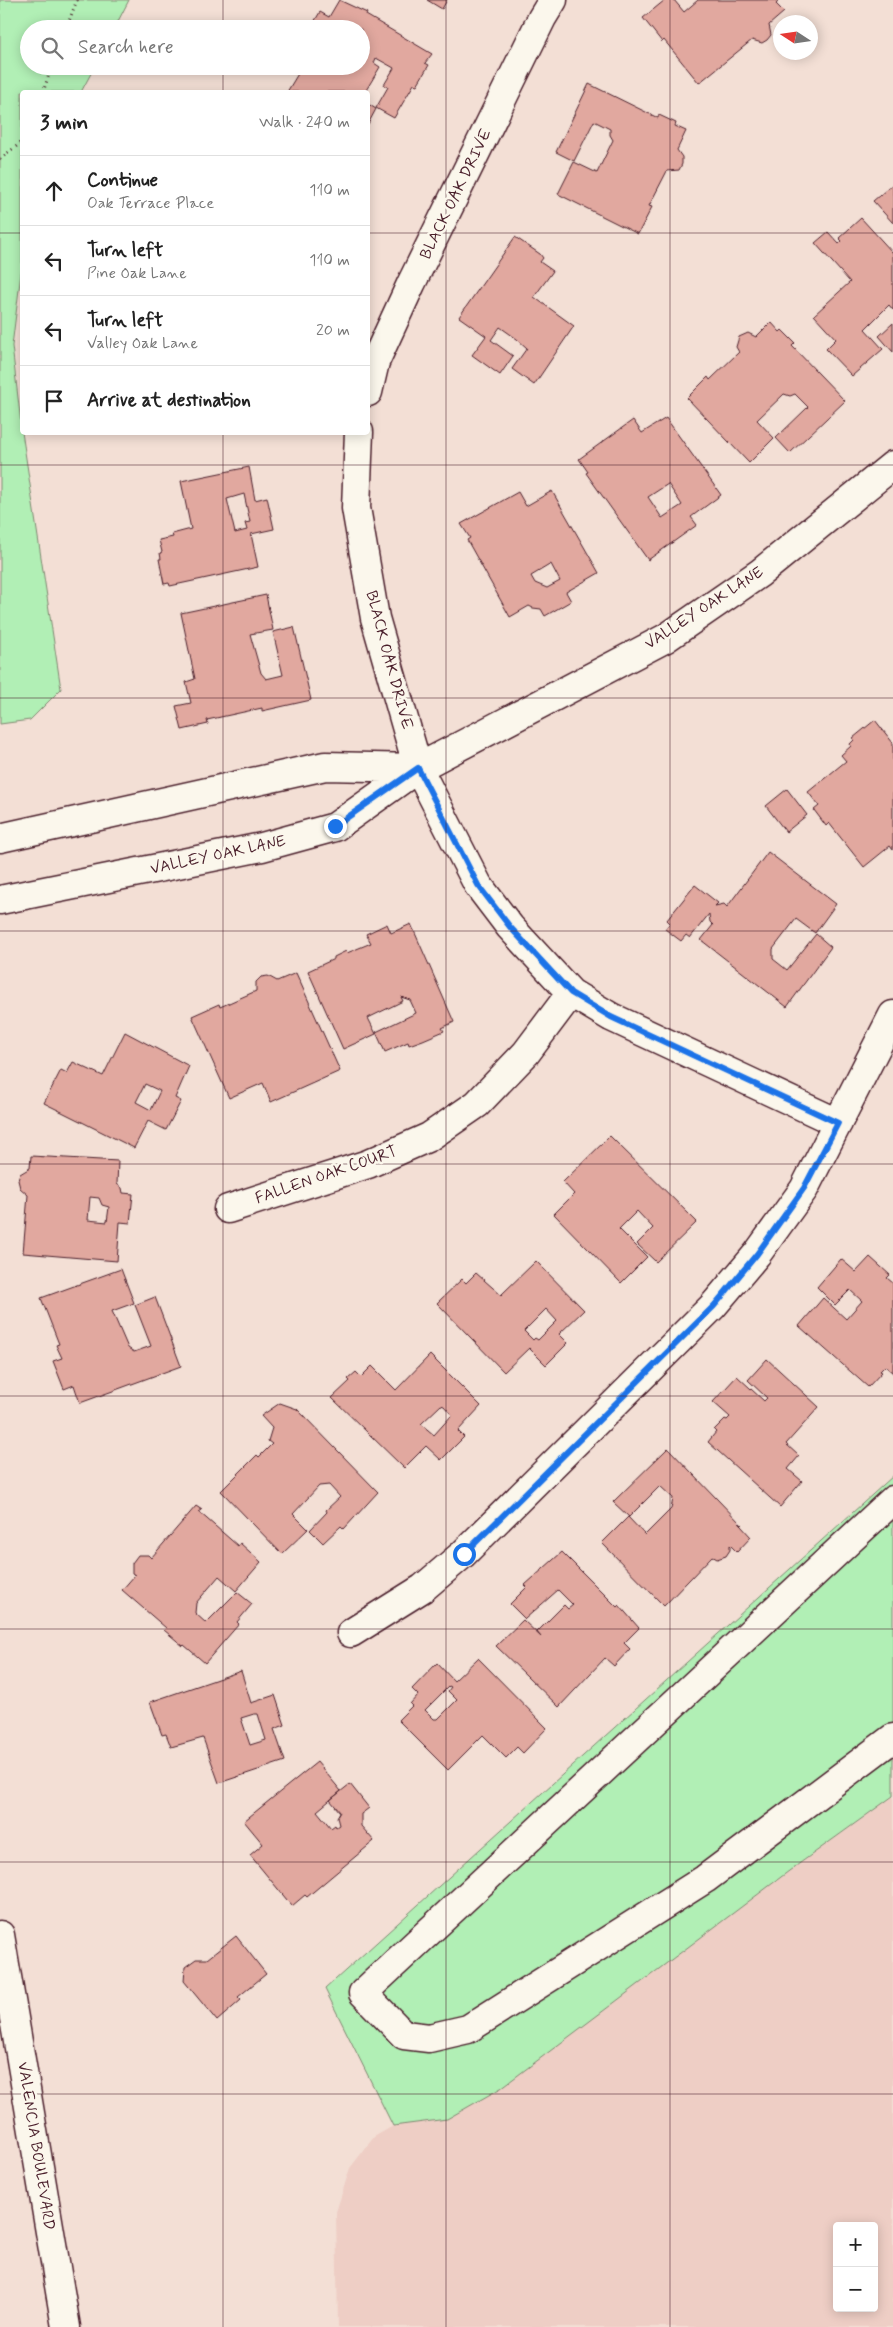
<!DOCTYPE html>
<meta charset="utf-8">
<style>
body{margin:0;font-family:Mynerve,sans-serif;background:#f6f6f6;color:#222}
.controls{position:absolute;right:15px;bottom:15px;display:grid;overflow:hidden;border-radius:5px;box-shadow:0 2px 12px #0003}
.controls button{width:45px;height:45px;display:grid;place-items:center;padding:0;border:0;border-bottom:1px solid #e0e0e0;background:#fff;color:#222;font:25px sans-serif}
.compass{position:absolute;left:773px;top:15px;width:45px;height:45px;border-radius:50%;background:#fff;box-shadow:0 2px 12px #0003;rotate:282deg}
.stop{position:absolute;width:15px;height:15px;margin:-11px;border:4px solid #1a73e8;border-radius:50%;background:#fff}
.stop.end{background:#1a73e8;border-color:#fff;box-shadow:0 1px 5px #0008}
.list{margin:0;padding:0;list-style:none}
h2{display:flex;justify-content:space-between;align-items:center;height:65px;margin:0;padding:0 20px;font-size:21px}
h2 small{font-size:16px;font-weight:400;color:#767676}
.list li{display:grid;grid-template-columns:32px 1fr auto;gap:15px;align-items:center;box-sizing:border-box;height:70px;padding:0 20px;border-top:1px solid #e0e0e0}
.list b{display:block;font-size:19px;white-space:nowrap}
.list p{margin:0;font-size:16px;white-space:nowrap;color:#767676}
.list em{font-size:16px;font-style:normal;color:#767676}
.icon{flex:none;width:28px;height:28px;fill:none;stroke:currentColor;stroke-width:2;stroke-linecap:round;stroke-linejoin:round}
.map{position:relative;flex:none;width:893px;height:2327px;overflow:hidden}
.search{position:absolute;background:#fff;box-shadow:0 2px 12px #0003;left:20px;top:20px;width:350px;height:55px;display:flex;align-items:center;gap:12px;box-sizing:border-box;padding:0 18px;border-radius:28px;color:#767676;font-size:19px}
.panel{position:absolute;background:#fff;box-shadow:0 2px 12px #0003;left:20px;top:90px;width:350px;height:345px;border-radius:5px}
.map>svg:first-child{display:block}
.built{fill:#eecec5;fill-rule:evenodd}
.green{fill:#b1efb5;stroke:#7e8770}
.building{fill:#e1a89f;stroke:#4a1f2b;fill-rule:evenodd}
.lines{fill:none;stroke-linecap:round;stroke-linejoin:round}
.minor-casing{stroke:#4a1f2b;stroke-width:31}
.path{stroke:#4a1f2b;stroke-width:3;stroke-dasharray:1 4;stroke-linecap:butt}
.minor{stroke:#fbf7ec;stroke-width:28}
.route{stroke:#1a73e8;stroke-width:6}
.grid{fill:none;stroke:#4a1f2b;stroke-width:1;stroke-opacity:0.55}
.labels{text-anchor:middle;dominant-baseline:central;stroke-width:5;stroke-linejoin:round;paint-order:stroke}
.street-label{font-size:16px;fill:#4a1f2b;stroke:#fbf7ec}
</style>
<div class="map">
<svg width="893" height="2327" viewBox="0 0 893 2327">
<rect width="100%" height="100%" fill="#f3dfd5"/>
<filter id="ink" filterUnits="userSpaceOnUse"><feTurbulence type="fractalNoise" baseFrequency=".02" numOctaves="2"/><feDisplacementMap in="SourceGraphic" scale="10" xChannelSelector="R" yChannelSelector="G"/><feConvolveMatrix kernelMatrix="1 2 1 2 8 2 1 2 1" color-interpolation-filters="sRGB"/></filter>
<g filter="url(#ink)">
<!-- built -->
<path class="built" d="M893,1796V2327H338L336,2212L350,2168L374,2137L393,2126L447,2119ZM837,2226H874V2308H837Z"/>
<!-- green -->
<path class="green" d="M0,0H129L114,29H29V66H95L81,92H22V265L12,346L22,432L61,689L30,720L0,724Z
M893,1476V1796L789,1871L501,2088L447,2119L393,2126L325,1989Z"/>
<!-- building -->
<path class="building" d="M339,0L367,13L366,15L432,54L425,63L429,65L417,85L414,84L394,118L376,108L388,87L384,85L394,68L376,58L374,63L380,67L365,92H287L299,72L297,70L299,66H361V29H310L320,12L329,17Z
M427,0H447L442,9Z
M665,0H674L684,12L698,0H776L778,2L776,4L784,12L769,25L771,35L767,40L762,43L752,40L699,83L664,40L662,42L643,18Z
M589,84L658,118L659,115L676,123L675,126L686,131L677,150L682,157V164L679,170L667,171L649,206L652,207L638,234L558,194L574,162L597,173L613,140L610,135V129L594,121L574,161L556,152Z
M368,104L376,109L368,124Z
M893,184V223L873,201Z
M861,218L893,253V310L889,305L865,329L883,349L852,376L826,349L836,339L814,315L850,282L815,243L828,232L839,244L842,241L839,238Z
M515,237L540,254L543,258L540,262L553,271L534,297L574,326L534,385L512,369L527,348L517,339L500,327L491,340L513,356L500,375L472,355L486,336L459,317Z
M771,322L780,332L782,330L795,343L792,346L845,401L790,453L776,438L808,407L795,394L790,396L784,394L757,420L774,438L749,463L687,398L708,377L710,380L739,352L736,347L739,337L748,333L756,337Z
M893,323V352L879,336Z
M666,418L721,495L691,517L697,525L648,560L586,473L588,472L579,459L633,420L642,433ZM668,484L682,505L662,518L648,497Z
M249,467L255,500L267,497L274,529L251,534L258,567L170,586L169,583L164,584L159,559H161L160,553L162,552L159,540L173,537L172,534L191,529L181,481ZM244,494L250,522L245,523L247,530L235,533L227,499Z
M552,491L599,573L566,592L571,601L545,616L541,609L533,608L529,606L510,617L467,540L470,538L461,524L518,492L526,506ZM551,564L560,581L547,588L535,583L531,576Z
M266,595L273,630L250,634L261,673L266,679L283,675L273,632L294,627L311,700L262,711V708L207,720L208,724L182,730L176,706L191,703L186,682L195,679L181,613Z
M875,720L893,743V850L890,846L864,867L829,823L826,826L814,810L819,806L808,792L846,761L841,755L851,746L850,744L854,740L853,738Z
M787,789L807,815L786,832L766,806Z
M768,852L836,904L815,933L796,919L773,949V959L787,970L816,934L831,947L787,1007L701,940L713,925L710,922L709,914L690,938L686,935L681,941L665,929L670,923L667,920L695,885L718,903L715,906L724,904L727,907Z
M387,924L391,933L411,924L454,1022L442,1028L444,1031L423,1040L409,1045L408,1042L385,1052L376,1032L416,1013L410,1000L401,997L403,1001L368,1018L376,1034L343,1049L308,971L334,959V957L346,951L347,953L371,943L366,934Z
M296,973L340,1071L271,1102L263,1083L229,1098L192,1016L219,1004L220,1007L256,991V982L261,977L268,976L277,981Z
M125,1032L189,1066L175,1098L181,1101L166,1130L148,1121L134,1148L44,1103L61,1070L67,1073L73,1062L103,1076ZM145,1084L160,1091L151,1110L136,1102Z
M610,1136L697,1222L656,1262L637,1244L653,1228L637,1211L619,1229L647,1257L621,1283L554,1214L574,1194L563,1182Z
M31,1156L118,1161L117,1184L122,1188L123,1193L133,1194L130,1223L120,1222L117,1261L23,1253L28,1195L20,1188L18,1180L20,1174L30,1168ZM90,1197L99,1198L102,1205L109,1207L107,1222L88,1220Z
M870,1257L890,1275L887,1278L893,1283V1373L885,1366L880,1371L882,1372L868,1387L799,1326L823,1298L846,1319L862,1301L850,1290L835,1305L817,1287L841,1259L856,1272Z
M536,1261L584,1310L559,1334L568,1343L546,1365L529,1348L504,1372L437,1303L462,1279L466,1283L476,1273L501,1295ZM546,1309L557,1321L538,1340L535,1338L533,1340L524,1331Z
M121,1269L134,1303L112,1311L128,1348L134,1352L151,1346L135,1305L155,1297L181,1366L80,1403L74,1385L64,1389L53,1361L62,1358L56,1345L59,1344L41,1298Z
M430,1355L481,1406L458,1431L464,1437L441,1460L426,1446L404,1468L332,1398L350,1381L348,1379L356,1372L361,1377L372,1366L396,1390ZM441,1405L444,1406L452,1415L434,1435L421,1424Z
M767,1359L819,1407L786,1444L799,1456L788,1469L802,1481L780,1507L708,1442L716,1432L714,1430L725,1419L727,1420L730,1417L713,1402L737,1376L764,1401L767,1398L748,1380Z
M280,1403L297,1409L378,1492L344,1529L341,1526L323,1543L310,1530L327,1512L326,1510L340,1497L329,1485L319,1486L293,1514L308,1529L282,1554L221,1491L257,1455L259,1457L272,1444L268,1441L272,1428L261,1416Z
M668,1448L742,1525L741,1526L751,1537L737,1552L730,1545V1550L726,1556L717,1559L712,1556L664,1606L602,1543L628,1517L645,1535L671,1509L673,1498L660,1486L629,1517L613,1502Z
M196,1506L202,1510L199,1512L238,1546L240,1543L261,1562L236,1591L219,1576L196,1603L195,1613L206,1623L237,1592L252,1604L237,1622L239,1624L205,1663L184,1645L183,1646L164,1630L166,1628L122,1590L135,1575L132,1573V1563L138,1555H148L151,1558Z
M562,1552L617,1607L619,1605L639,1628L624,1643L630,1649L614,1666L605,1658L559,1707L496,1646L523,1620L541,1637L537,1632L564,1605L568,1609L573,1605L558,1590L525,1619L510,1604L527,1587L525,1585Z
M478,1658L547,1728L523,1753L517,1747L506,1758L483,1735L448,1770L398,1720L412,1706L410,1704L418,1695L412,1689L437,1663L454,1681ZM449,1686L451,1687L448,1691L457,1700L438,1719H434L425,1710Z
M241,1671L251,1703L275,1695L285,1725L274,1729L285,1761L219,1783L203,1738L171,1747L166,1734L162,1735L150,1702ZM254,1714H258L266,1740L250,1745L241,1718Z
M317,1762L341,1791L317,1811L331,1828L335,1825L336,1827L339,1825L337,1817L340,1812L330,1800L350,1784L369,1808L361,1814V1826L374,1841L307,1897L305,1895L292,1906L250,1855L263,1844L244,1821Z
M236,1936L266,1974L238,1997L241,2000L217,2021L184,1981L185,1967L196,1959H207Z"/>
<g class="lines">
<defs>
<path id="minor" d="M368,392L375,362L411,284L542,18L553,0
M359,432L356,508L375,618L418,768L478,885L510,927L571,993L611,1017L838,1123
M0,838L325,766L418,768
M0,900L262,847L335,827L418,768L666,638L760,573L893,465
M228,1209L368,1164L429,1137L477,1104L526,1053L571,993
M893,1500L363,1993L404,2035L429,2038L468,2029L705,1879L893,1738
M351,1633L423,1588L463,1554L713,1306L757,1254L804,1189L893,1015
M0,1935L66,2327"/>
</defs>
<!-- minor casing -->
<use href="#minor" class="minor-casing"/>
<!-- path -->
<path class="path" d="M66,29L77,0
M43,92L52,66
M0,159L22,142"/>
<!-- minor -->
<use href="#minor" class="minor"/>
</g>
</g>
<g class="lines" filter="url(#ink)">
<!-- route -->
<path class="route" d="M335,826L418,768L478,885L510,927L571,993L611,1017L838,1123L804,1188L757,1254L714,1306L464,1554"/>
</g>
<!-- grid -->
<path class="grid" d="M223,0V29M446,0V2327M670,0V2327M223,66V92M0,233H22M368,233H893M223,432V2327M0,465H893M0,698H893M0,931H893M0,1164H893M0,1396H893M0,1629H893M0,1862H893M0,2094H893"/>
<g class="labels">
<!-- street labels -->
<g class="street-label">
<text transform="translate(456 194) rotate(-64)">BLACK OAK DRIVE</text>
<text transform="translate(704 608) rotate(-33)">VALLEY OAK LANE</text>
<text transform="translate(389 660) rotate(75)">BLACK OAK DRIVE</text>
<text transform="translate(218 855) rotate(-12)">VALLEY OAK LANE</text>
<text transform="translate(326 1175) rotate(-19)">FALLEN OAK COURT</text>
<text transform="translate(36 2146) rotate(81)">VALENCIA BOULEVARD</text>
</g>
</g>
</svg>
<div class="controls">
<button>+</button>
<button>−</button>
</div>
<svg class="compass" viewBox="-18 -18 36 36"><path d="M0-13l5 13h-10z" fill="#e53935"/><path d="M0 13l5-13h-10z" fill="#767676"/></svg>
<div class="stop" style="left:464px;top:1554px"></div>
<div class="stop end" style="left:335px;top:826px"></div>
<div class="search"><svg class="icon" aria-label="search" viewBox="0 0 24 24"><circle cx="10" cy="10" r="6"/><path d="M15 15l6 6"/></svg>Search here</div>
<section class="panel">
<h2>3 min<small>Walk · 240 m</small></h2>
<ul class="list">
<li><svg class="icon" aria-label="ahead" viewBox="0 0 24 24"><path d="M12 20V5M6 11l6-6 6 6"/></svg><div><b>Continue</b><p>Oak Terrace Place</p></div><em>110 m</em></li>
<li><svg class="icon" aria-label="left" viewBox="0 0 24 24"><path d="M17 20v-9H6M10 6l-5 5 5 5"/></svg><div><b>Turn left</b><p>Pine Oak Lane</p></div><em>110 m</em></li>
<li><svg class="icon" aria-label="left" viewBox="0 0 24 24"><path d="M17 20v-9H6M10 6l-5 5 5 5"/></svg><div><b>Turn left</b><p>Valley Oak Lane</p></div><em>20 m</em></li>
<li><svg class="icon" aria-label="arrive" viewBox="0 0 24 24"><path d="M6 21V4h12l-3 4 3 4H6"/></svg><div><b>Arrive at destination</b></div></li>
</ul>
</section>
</div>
